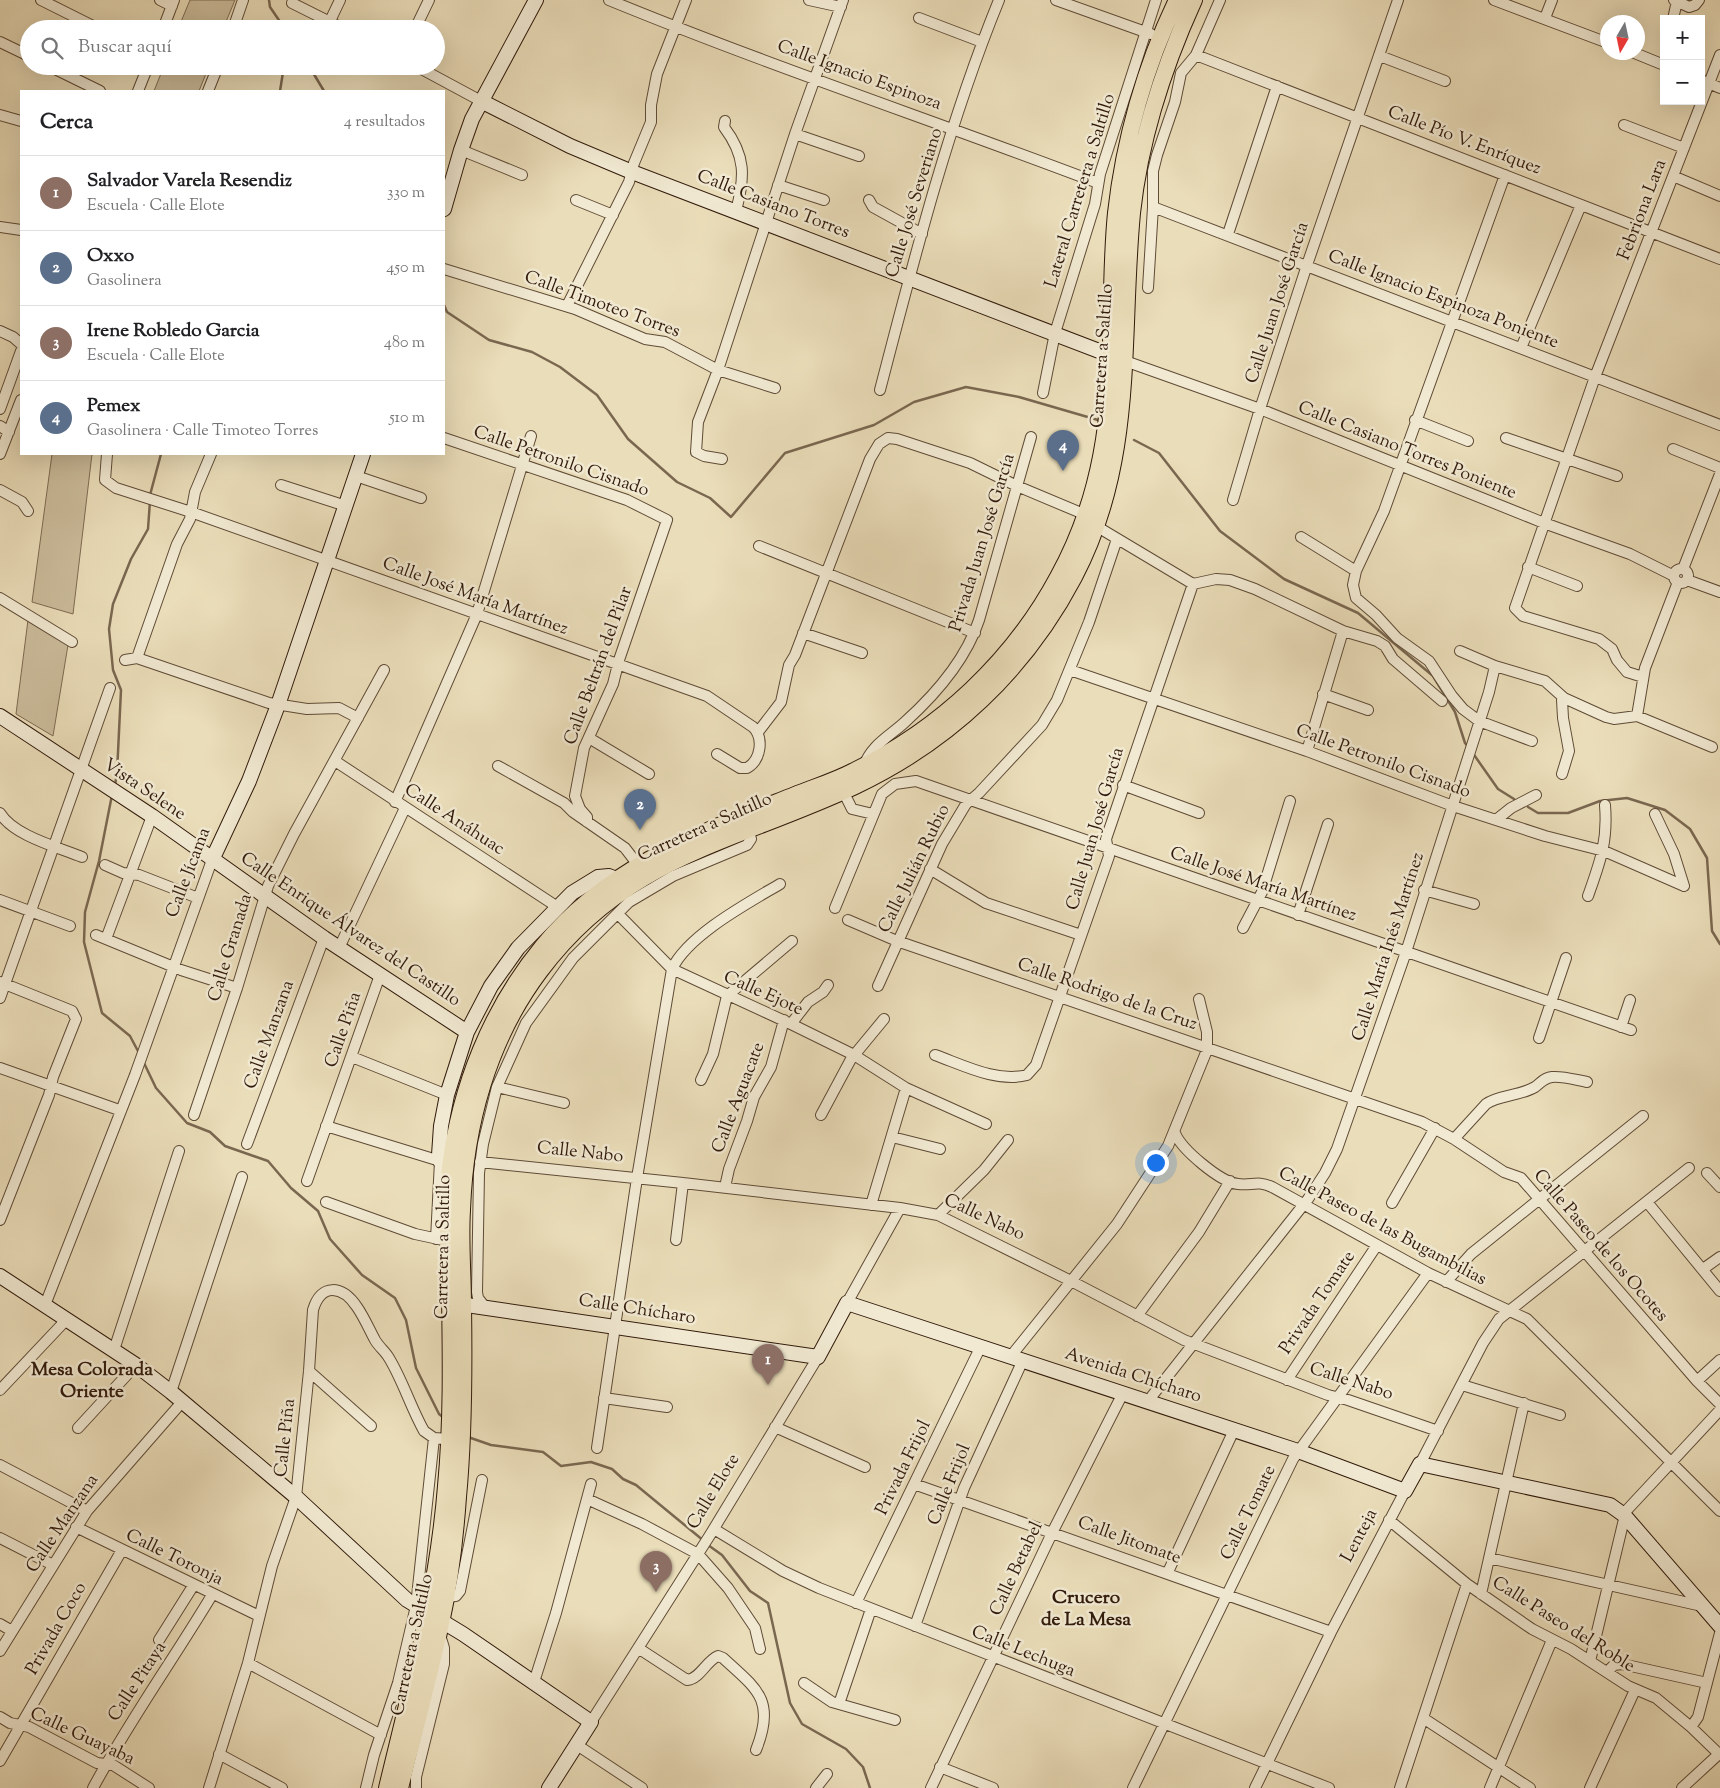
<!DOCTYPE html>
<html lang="es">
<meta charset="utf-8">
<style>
body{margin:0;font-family:"Sorts Mill Goudy",serif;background:#f6f6f6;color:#202124}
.controls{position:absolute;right:15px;top:15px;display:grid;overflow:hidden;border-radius:0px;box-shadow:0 5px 20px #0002}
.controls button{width:45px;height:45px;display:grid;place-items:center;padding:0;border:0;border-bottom:1px solid #e0e0e0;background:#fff;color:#202124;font:25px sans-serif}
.compass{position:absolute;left:1600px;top:15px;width:45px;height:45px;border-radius:50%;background:#fff;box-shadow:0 5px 20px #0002;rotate:189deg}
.you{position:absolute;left:1155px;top:1162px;width:18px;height:18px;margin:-12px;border:4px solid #fff;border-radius:50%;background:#1a73e8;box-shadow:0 0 0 8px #1a73e833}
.badge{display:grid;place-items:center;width:32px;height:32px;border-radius:50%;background:#8f2418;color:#fff;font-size:16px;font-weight:700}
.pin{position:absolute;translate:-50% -41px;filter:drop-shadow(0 1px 2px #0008)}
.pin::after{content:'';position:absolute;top:26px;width:18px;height:15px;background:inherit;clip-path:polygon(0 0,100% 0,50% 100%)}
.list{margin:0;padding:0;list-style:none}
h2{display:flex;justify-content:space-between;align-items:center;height:65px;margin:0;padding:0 20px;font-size:21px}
h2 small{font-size:16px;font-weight:400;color:#757577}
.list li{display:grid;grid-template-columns:32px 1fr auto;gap:15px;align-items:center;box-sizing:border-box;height:75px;padding:0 20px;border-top:1px solid #e0e0e0}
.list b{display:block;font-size:19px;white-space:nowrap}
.list p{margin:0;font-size:16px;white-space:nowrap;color:#757577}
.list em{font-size:16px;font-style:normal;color:#757577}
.icon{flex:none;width:28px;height:28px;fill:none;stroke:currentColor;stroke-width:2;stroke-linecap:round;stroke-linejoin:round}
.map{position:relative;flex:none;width:1720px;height:1788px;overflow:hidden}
.search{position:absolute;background:#fff;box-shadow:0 5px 20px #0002;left:20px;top:20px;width:425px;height:55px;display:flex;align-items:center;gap:12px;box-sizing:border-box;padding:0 18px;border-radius:28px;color:#757577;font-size:19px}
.panel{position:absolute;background:#fff;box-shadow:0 5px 20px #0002;left:20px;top:90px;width:425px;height:365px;border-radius:0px}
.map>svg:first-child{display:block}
.green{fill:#cbbc9b;stroke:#7e6b53}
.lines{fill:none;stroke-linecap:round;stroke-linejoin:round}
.stream{stroke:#7a6750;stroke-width:2.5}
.street-casing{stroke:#5f4b36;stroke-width:12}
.secondary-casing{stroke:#311a0b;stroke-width:16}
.primary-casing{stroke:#311a0b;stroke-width:18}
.street{stroke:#f1e9d2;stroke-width:10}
.secondary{stroke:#f1e9d2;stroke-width:14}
.primary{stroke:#eaddb9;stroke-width:16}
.labels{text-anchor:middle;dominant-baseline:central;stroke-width:5;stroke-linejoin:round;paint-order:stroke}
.street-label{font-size:18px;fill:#311a0b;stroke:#f1e9d2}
.neighbourhood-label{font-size:19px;font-weight:bold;fill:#311a0b;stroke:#f1e9d2}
</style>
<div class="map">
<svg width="1720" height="1788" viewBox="0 0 1720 1788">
<rect width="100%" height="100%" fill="#eaddb9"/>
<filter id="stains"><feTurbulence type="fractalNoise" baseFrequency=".004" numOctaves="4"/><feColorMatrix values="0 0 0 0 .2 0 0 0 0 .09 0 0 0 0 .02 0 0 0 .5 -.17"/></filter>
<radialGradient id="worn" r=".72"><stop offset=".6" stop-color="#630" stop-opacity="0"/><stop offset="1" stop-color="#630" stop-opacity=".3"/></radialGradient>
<!-- green -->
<path class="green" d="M190,0H235L223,29H178Z
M164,66H209L199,91H154Z
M52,454H92L73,614L32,602Z
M28,620L68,645L53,736L16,714Z"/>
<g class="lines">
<!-- stream -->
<path class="stream" d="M269,0L270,7L285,29
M309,66L324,91
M280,91L284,66
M444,305L447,312L489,340L532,352L560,367L597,395L628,439L677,482L710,498L731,517L785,453L874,425L914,402L966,387L1019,397L1098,420
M1134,440L1159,453L1220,531L1284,579L1358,613L1433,676L1455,712L1465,743L1469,748
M150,495L161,454
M1472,752L1498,789L1514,799
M115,785L117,773L121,690L113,670L109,629L113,604L131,559L148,529L150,501
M112,795L99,861L85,912L84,942L102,1013L130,1036L139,1053
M1528,807L1538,813H1568L1600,801L1627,798L1665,810L1690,829L1707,858L1712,931L1720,944
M144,1063L156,1088L187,1123L210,1132L225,1146L268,1161L291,1188L318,1211L330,1239L362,1275L395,1298L406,1320L416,1368L439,1414L444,1418
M468,1437L491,1445L543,1452L561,1466L591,1462L612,1469L623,1479L636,1485L704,1541
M708,1545L722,1555L750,1591L768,1603L790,1703L802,1724L846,1749L863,1767L870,1788"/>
<defs>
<path id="street" d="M41,0L99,29
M160,0L172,6
M609,0C770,66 935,121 1098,183
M809,0L841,7
M1056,0L1151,34
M1494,0L1608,43
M1674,0L1689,7L1695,5L1699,0
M292,3L344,29
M919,18L982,42
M1545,18L1552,0
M1673,19L1677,1
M330,21L340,0
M163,29L174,0
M233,29L243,0
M415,29L429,0
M0,42L29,56
M1632,52L1664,65
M1196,55L1720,259
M1380,56L1445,81
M49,66L100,91
M416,66L481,101
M1701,80L1720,88
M138,91L148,66
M208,91L218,66
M0,115L21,121
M725,121L724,127C746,156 745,177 736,211
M1624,125L1684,148
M795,134L859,156
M461,150L522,175
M1673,176L1720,196
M778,185L824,200
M576,200L613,215
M869,200L873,207L922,234
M1153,207L1720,425
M0,227L21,230
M1228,234L1277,86
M444,269L575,309L645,339L665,342L718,370L775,388
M1148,288L1153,207V171L1157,155L1175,102L1181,73L1196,55L1220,0
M567,306L629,182L634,163L651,122V105L657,74L686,0
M0,331L13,337L21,344
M1521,348L1581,205
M1125,361L1260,409L1544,523L1630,554L1674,576
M880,390C914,259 948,125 999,0
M1043,393L1055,333L1095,204L1100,174L1156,0
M0,409L21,351
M1415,420L1468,441
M0,426L9,432
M444,438L627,500L667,520L619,660L613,684L584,748L575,796L580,809L587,817V822
M1506,438L1617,476
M1673,449L1720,468
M0,454L21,400
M107,454L105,480L116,488L191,512L707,696L753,727C764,738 761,760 747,768H740L717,754
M722,459L704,456L696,452L698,422L718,370L795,134L843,0
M356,476L421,498
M281,485L346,506
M0,490L22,502L28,511
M1233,500L1260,409L1307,265L1398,0
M1096,526L1193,584L1216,579L1230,580L1255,589L1343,631L1377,641L1385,646L1393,659L1442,701
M1301,537L1356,571L1353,585L1356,598L1376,615L1397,638L1429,661L1452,696L1463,709L1479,721L1532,741
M759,546L975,633
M1528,567L1577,586
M1674 576a7 7 0 1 1 14 0a7 7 0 1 1-14 0Z
M1683,569L1720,474
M1356,571L1384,511L1505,175
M1687,580L1720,592
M0,598L72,642
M803,633L862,653
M1460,651L1495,666L1545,681L1564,698L1606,717L1614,719L1637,716L1712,747
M137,658L177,544L190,519L195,492L211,454
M125,660L137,658L269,703L307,709L339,708L358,718
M1070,670L1307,751L1453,806L1545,836L1604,851L1684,886
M1643,677L1627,672L1617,660L1612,649L1599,639L1523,616L1515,608L1595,377L1720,55
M1323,694L1368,710
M1637,716L1645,668L1678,582
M758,732L781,702L789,665L795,655L870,459L879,444L888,438L897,439L970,463L1017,486L1086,515
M589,738L649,774
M1307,751L1343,631
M335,761L556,906
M498,766L564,803L573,812L625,848L638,865
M864,766C871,745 890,736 905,722C936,694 966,659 979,620L1031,437
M1562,774L1569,751L1563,718L1562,700L1564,698
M1123,785L1199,813
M843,791L852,809L873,814
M395,802L477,614L531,436
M0,813C14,836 58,847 82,857
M1655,814L1674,854L1684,886
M1496,820L1511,808L1536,795
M105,865L123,873L139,875L198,898
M930,869L986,903L1081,935
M1424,890L1474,904
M1588,896C1600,862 1608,842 1605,805
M0,900L70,926
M835,908L882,794L895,784L916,781L1631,1030
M618,914L672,969L791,1024L854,1055L906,1088L986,1124
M1298,915L1328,824
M848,920L897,941L1422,1122L1454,1139L1504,1172L1521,1178L1697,1381L1720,1404
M1243,928L1262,892L1290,801
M96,935L181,970L237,988
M106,939L152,816
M339,948L405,808
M0,982L72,1011L76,1019L53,1077L49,1095L0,1220
M878,986L942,844L966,804L979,793L1042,725L1057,700L1089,622L1117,539
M0,998L110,688
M791,1024L808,1002L823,992L828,985
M1621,1027L1630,1000
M1539,1038L1566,958
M935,1055C963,1065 997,1083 1027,1075L1036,1065L1109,856L1106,839L1193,584
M352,1057L447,1095
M0,1068L119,1110
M701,1080L713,1054L727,996L792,941
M497,1087L564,1103
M194,1115L237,988L268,886L294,834L384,670
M821,1115L851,1059L884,1019
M326,1126L440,1161L436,1239
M1175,1133C1181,1149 1220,1182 1238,1184C1252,1186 1257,1180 1272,1187L1428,1273L1527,1319L1720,1511
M892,1137L940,1149
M1454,1139L1486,1104C1498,1095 1520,1096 1535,1087C1541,1083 1543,1078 1552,1077C1563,1076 1576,1080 1587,1082
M247,1144L324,938
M480,1162L683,1183L900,1208L938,1215L1071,1281L1184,1340L1328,1395L1348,1400L1438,1431
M1707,1173L1720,1187
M307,1181L380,975
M725,1187L729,1169L747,1121L754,1097L771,1067L784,1020
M326,1202L415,1234L443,1240
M1647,1202L1720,1291
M1392,1203L1435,1128
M871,1205L906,1088
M938,1215L984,1170L1008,1140
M676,1240L683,1183
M1703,1269L1720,1257
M1446,1282L1471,1254L1643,1116
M847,1303L900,1208
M45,1305L135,1075L212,860
M485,1307L478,1298L477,1292L479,1173L483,1144L497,1087L526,1023L573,958L629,902L673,876L747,845L751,839L748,829
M1137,1316L1199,1232L1230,1181
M114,1350L179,1151
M1011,1356L1117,1224L1168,1146L1207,1050V1032L1199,999
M309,1371L371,1426
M1287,1380L1377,1245
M1697,1381L1720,1360
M1462,1385L1560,1415
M0,1390L67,1319
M171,1392L242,1177
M604,1398L667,1407
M1148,1401L1308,1199L1325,1173L1337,1149L1406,952L1489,692L1495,666
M775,1427L865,1467
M78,1428L136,1365
M597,1448L637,1178L672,969C688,935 748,903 780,884
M1420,1464L1483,1343L1499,1319L1689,1168
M0,1465L87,1511
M914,1484L1331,1632
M587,1499L642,1524L698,1554L728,1588L755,1628L760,1649
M1389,1520L1467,1584L1532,1629L1571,1649L1628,1686L1656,1698L1691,1727L1720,1755
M76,1527L259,1616
M714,1529L783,1571L819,1588L1329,1788
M0,1538L53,1565
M1489,1558L1702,1606
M1168,1572L1234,1430
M1481,1594L1524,1403
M446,1597L456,1596L460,1591L482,1480
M856,1603L981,1346
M0,1624L12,1631
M915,1626L964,1488L1023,1360
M159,1640L193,1586
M638,1648L687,1680C700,1679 706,1661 718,1656L723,1658C757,1689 776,1700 756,1750
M0,1651L87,1511L182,1402
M1590,1661L1626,1511L1720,1410
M248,1663L381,1735
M1607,1672L1614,1665L1622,1664L1707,1683
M534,1682L556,1613L591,1484
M804,1683L832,1702L895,1720
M839,1704L871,1609
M0,1717L10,1723L29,1727L97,1763L113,1765L149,1788
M1423,1718L1530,1788
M591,1722L710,1535L818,1357
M1691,1727L1698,1717L1720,1633
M577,1745L642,1788
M219,1754L282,1788
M0,1761L122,1550
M940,1767L993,1788
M93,1788C129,1721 173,1660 212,1595
M209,1788L248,1663L272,1566L296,1497L309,1371L313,1310C321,1283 342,1285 357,1307C364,1317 369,1329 375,1340C379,1347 385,1351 389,1358C403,1381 411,1408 424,1431L434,1438L450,1439
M366,1788L374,1755L398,1683L416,1606L434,1438
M416,1788V1777L444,1664V1648L440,1635
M816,1788L827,1774
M931,1788L1053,1531L1123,1393
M1133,1788L1293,1459L1428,1273
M1255,1788L1331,1632L1405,1491
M1400,1788L1467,1584
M1490,1788L1552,1640
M1590,1788L1635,1690
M1682,1788L1719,1754"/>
<path id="secondary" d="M481,101L570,146L632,172L1120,359
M444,209L461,150L472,119L536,0
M0,716L152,816L324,938L467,1032
M212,860L249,781L278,705L363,454
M450,1173L440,1161L439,1155L441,1126L447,1095L467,1032L491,986L518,948L572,893L598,877L609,876L616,879
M0,1276L136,1365L171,1392L296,1497L407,1600L463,1634L591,1722L549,1788
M453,1303L818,1357L847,1303L1298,1451L1405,1491L1420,1464L1610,1505L1624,1515L1720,1626"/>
<path id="primary" d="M387,1788C411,1688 438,1589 446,1486C452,1423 451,1359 450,1295C449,1253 446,1210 450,1168C460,1087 491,1009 543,946C608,866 703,832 795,795C815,787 835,781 854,771C940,729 1013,661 1058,577C1089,521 1105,456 1109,394C1113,334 1110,273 1116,213C1124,141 1145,66 1177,0
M400,1788C414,1733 429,1678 441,1623C450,1582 455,1539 458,1497C464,1433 464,1369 463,1306C463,1274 460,1242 462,1210C465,1125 488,1040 540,971C627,855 733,843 855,786C950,741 1025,670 1074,577C1136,459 1120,340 1132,213C1140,139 1163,68 1194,0"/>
</defs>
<!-- street casing -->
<use href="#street" class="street-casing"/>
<!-- secondary casing -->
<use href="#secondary" class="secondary-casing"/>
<!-- primary casing -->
<use href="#primary" class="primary-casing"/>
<!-- street -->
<use href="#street" class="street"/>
<!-- secondary -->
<use href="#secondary" class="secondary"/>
<!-- primary -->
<use href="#primary" class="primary"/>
</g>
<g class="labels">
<!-- street labels -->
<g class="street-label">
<text transform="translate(859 76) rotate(20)">Calle Ignacio Espinoza</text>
<text transform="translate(1464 141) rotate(21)">Calle Pío V. Enríquez</text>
<text transform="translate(1081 191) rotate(-73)">Lateral Carretera a Saltillo</text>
<text transform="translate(915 203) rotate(-73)">Calle José Severiano</text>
<text transform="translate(773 205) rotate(21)">Calle Casiano Torres</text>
<text transform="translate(1643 210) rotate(-69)">Febriona Lara</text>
<text transform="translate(1443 300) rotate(21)">Calle Ignacio Espinoza Poniente</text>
<text transform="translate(1278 303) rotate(-72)">Calle Juan José García</text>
<text transform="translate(602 305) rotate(20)">Calle Timoteo Torres</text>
<text transform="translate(1103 356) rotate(-86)">Carretera a Saltillo</text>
<text transform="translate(1407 451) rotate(22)">Calle Casiano Torres Poniente</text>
<text transform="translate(561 462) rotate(19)">Calle Petronilo Cisnado</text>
<text transform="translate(983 543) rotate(-73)">Privada Juan José García</text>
<text transform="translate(475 597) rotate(20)">Calle José María Martínez</text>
<text transform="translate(599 666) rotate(-70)">Calle Beltrán del Pilar</text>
<text transform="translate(1383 762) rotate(20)">Calle Petronilo Cisnado</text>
<text transform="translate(144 790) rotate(34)">Vista Selene</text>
<text transform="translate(454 820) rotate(33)">Calle Anáhuac</text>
<text transform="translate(705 828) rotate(-24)">Carretera a Saltillo</text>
<text transform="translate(1096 829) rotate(-74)">Calle Juan José García</text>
<text transform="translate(915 869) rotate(-64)">Calle Julián Rubio</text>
<text transform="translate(189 873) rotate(-69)">Calle Jícama</text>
<text transform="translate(1263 885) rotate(19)">Calle José María Martínez</text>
<text transform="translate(350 930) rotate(34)">Calle Enrique Álvarez del Castillo</text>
<text transform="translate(1389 947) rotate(-72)">Calle María Inés Martínez</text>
<text transform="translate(231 948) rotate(-73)">Calle Granada</text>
<text transform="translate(763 994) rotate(24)">Calle Ejote</text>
<text transform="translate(1107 995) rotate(19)">Calle Rodrigo de la Cruz</text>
<text transform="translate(344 1030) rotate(-71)">Calle Piña</text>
<text transform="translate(270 1035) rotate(-70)">Calle Manzana</text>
<text transform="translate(739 1098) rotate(-69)">Calle Aguacate</text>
<text transform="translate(580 1153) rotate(6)">Calle Nabo</text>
<text transform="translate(984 1218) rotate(25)">Calle Nabo</text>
<text transform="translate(1382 1227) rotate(28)">Calle Paseo de las Bugambilias</text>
<text transform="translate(1600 1246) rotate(49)">Calle Paseo de los Ocotes</text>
<text transform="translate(444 1247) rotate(-89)">Carretera a Saltillo</text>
<text transform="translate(1318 1303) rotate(-56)">Privada Tomate</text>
<text transform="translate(637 1310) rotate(9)">Calle Chícharo</text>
<text transform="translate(1133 1376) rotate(18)">Avenida Chícharo</text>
<text transform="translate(1351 1382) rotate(18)">Calle Nabo</text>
<text transform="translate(286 1438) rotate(-84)">Calle Piña</text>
<text transform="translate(904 1468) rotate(-64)">Privada Frijol</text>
<text transform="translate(950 1485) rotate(-68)">Calle Frijol</text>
<text transform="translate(714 1492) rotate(-59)">Calle Elote</text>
<text transform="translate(1249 1513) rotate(-64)">Calle Tomate</text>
<text transform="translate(63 1524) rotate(-56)">Calle Manzana</text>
<text transform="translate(1360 1536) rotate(-62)">Lenteja</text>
<text transform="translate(1129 1541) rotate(20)">Calle Jitomate</text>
<text transform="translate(174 1558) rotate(26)">Calle Toronja</text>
<text transform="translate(1017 1569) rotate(-65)">Calle Betabel</text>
<text transform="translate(1563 1625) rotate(32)">Calle Paseo del Roble</text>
<text transform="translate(57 1629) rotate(-60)">Privada Coco</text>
<text transform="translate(413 1645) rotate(-78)">Carretera a Saltillo</text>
<text transform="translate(1023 1652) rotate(22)">Calle Lechuga</text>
<text transform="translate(138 1682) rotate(-57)">Calle Pitaya</text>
<text transform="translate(82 1737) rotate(25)">Calle Guayaba</text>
</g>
<!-- neighbourhood labels -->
<g class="neighbourhood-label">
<text x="92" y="1370">Mesa Colorada<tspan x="92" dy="22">Oriente</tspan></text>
<text x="1086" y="1598">Crucero<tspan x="1086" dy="22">de La Mesa</tspan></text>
</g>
</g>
<rect width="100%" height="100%" filter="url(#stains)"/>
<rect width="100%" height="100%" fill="url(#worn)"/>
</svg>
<div class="controls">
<button>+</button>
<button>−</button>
</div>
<svg class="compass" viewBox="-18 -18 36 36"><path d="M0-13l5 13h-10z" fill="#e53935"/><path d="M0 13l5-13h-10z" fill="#757577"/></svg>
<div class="you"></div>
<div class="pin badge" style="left:768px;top:1385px;background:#8d6e63">1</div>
<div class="pin badge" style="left:640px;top:830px;background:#5c6f8a">2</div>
<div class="pin badge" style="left:656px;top:1592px;background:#8d6e63">3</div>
<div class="pin badge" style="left:1063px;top:471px;background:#5c6f8a">4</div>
<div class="search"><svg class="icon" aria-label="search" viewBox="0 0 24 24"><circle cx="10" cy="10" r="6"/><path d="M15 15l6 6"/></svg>Buscar aquí</div>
<section class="panel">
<h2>Cerca<small>4 resultados</small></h2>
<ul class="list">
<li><span class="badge" style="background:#8d6e63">1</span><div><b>Salvador Varela Resendiz</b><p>Escuela · Calle Elote</p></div><em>330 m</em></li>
<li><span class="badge" style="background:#5c6f8a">2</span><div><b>Oxxo</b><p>Gasolinera</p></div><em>450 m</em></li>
<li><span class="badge" style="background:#8d6e63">3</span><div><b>Irene Robledo Garcia</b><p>Escuela · Calle Elote</p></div><em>480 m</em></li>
<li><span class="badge" style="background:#5c6f8a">4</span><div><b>Pemex</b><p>Gasolinera · Calle Timoteo Torres</p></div><em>510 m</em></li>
</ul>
</section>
</div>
